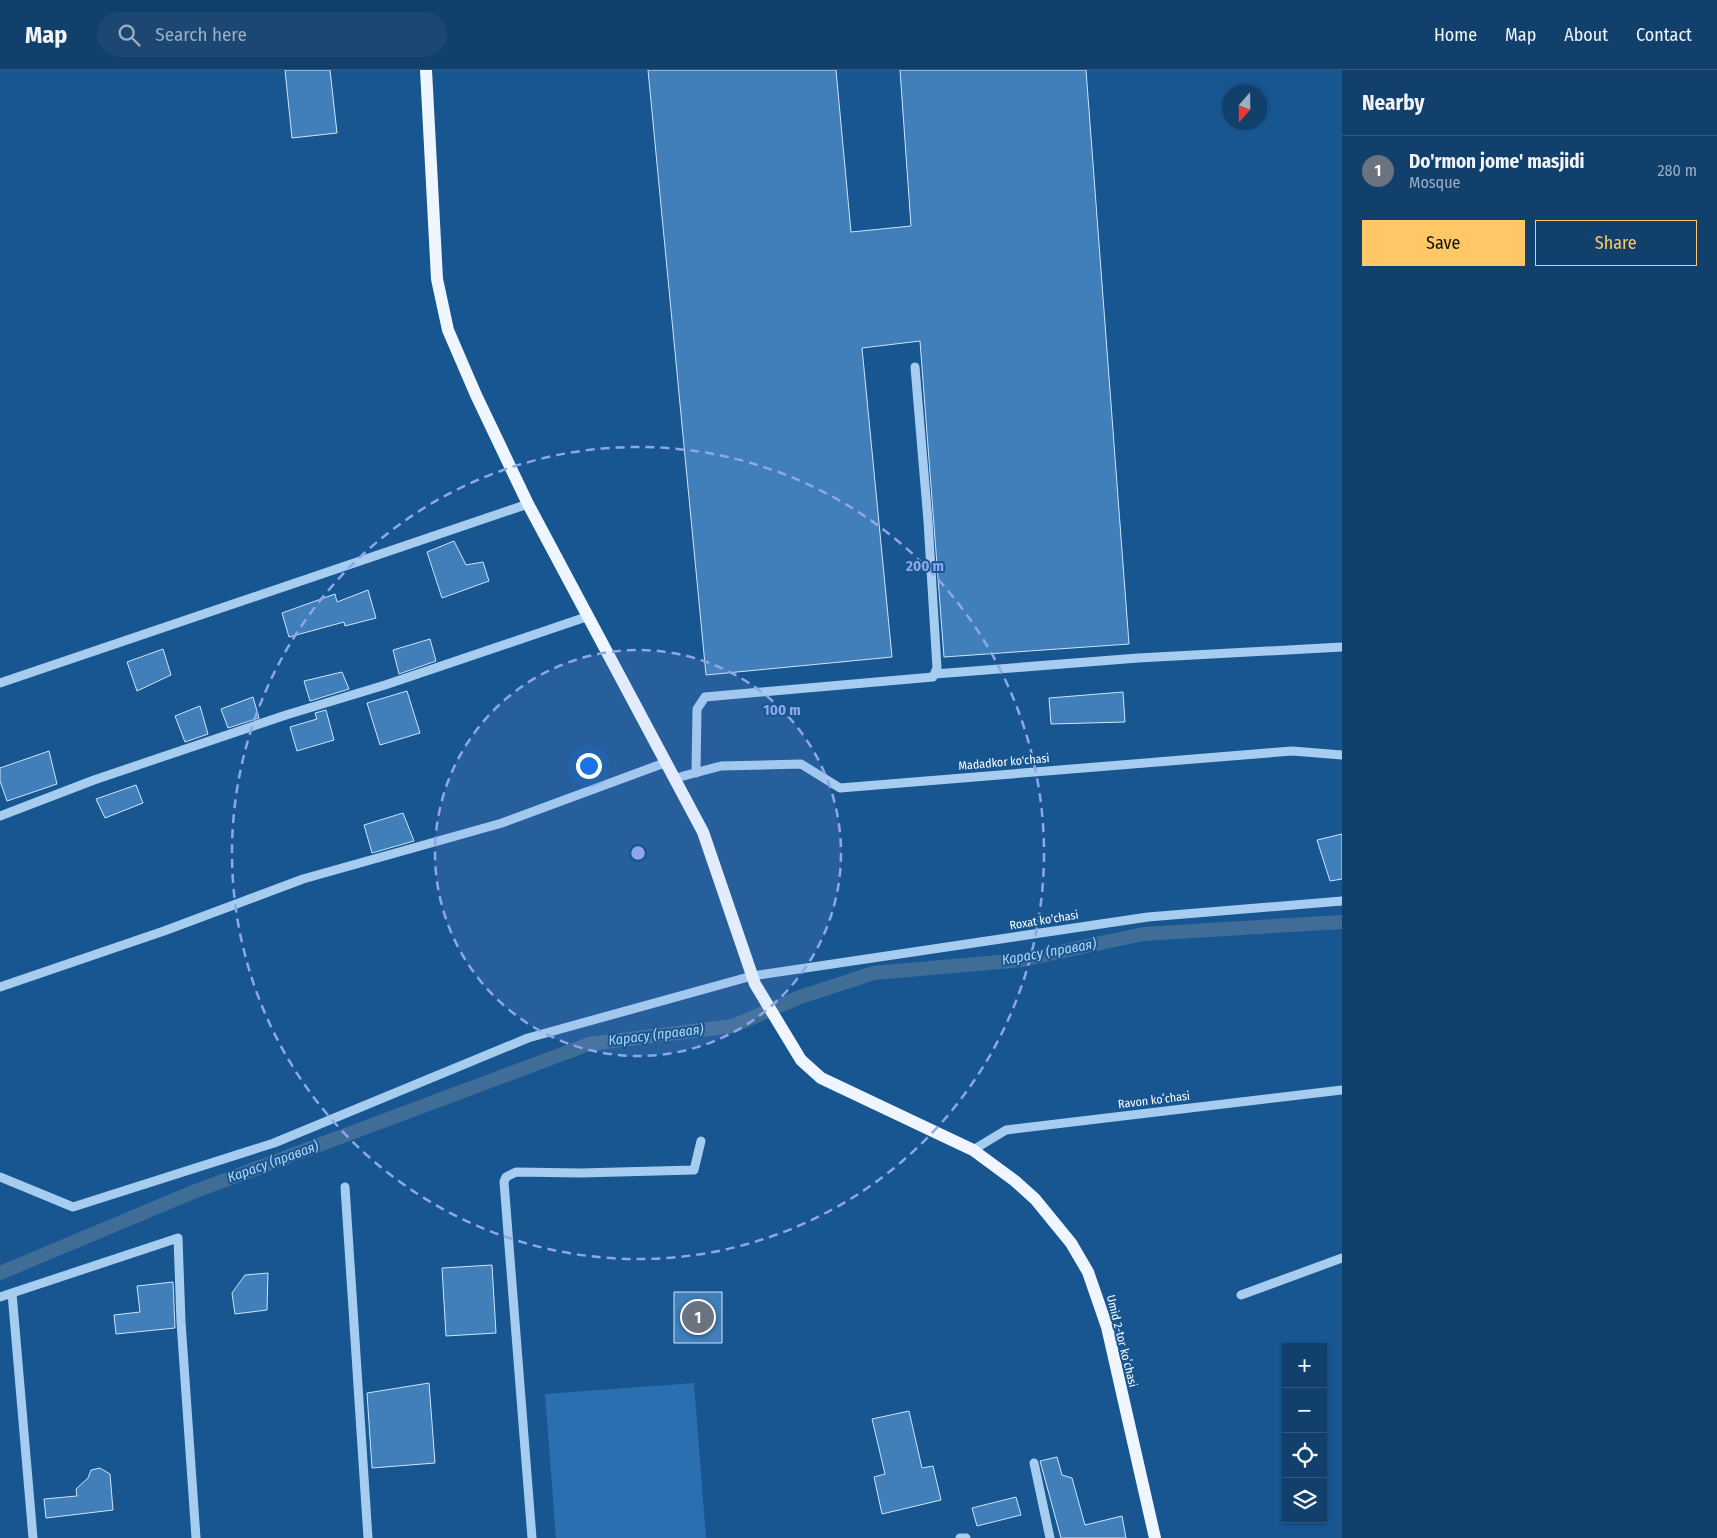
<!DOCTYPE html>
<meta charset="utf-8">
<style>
body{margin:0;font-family:"Fira Sans Condensed",sans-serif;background:#1b4772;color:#f1f3f6}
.controls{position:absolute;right:15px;bottom:15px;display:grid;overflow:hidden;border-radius:0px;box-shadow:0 1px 4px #0004}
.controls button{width:45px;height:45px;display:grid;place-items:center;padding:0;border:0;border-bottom:1px solid #315980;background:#12406d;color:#f1f3f6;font:25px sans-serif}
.compass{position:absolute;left:1222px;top:15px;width:45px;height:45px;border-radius:50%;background:#12406d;box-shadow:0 1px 4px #0004;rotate:200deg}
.you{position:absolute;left:588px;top:695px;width:18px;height:18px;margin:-12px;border:4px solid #fff;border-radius:50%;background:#1a73e8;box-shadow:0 0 0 8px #1a73e833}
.badge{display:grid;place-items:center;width:32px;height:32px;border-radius:50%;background:#ffc765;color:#fff;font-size:16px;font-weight:700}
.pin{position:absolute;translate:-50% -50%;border:2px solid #fff;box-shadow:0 1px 5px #0006}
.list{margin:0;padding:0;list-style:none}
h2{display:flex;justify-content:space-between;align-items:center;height:65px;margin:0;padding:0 20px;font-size:21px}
h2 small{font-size:16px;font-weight:400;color:#9cafc2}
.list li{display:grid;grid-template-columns:32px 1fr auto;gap:15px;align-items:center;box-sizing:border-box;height:70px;padding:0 20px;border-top:1px solid #315980}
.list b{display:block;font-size:19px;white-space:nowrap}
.list p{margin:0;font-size:16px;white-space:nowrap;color:#9cafc2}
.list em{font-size:16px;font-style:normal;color:#9cafc2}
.actions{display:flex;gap:10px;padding:15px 20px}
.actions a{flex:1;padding:11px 0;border:1px solid #ffc765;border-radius:0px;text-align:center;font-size:18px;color:#ffc765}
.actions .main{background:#ffc765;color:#111}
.icon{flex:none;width:28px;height:28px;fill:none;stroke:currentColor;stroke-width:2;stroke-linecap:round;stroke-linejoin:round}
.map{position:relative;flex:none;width:1342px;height:1468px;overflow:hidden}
header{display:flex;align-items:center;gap:30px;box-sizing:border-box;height:70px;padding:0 25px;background:#12406d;border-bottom:1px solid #315980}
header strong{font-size:24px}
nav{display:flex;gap:28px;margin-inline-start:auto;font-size:18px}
.search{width:350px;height:45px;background:#1b4772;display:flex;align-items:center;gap:12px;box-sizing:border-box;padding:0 18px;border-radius:28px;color:#9cafc2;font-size:19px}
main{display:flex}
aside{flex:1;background:#12406d}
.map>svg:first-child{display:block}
.green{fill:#2a70b0}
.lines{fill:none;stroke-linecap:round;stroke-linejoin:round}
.canal{stroke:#406d97;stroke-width:14}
.building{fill:#407fb9;stroke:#cde5fb}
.minor{stroke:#a6cdf0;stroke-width:9}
.major{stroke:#eff6ff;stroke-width:12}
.ring{fill:none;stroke:#8ea6ec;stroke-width:2.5;stroke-dasharray:9 6}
.labels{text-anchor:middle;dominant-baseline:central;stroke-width:4;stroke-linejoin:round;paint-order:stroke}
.street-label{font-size:12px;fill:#fff;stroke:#185691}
.water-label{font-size:14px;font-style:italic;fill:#b2d7f7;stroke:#185691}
.centre{fill:#8ea6ec;stroke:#185691;stroke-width:2.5}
.ring-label{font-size:15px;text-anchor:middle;font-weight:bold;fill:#8ea6ec;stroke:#185691;stroke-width:4;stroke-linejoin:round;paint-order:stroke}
</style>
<header>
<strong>Map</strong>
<div class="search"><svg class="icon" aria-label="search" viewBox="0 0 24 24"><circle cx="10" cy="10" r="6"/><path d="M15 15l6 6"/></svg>Search here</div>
<nav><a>Home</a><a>Map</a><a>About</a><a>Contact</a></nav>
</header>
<main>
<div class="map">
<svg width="1342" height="1468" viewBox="0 0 1342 1468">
<rect width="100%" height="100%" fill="#185691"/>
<!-- green -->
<path class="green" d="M694,1313L706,1468H556L545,1324Z"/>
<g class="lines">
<!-- canal -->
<path class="canal" d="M0,1203L193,1122L589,974L733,956L800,927L874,903L1022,890L1143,864L1342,852"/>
</g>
<!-- building -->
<path class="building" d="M285,0H330L337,63L292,68Z
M648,0H836L851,162L911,156L900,0H1086L1129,574L944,587L920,271L862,278L892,587L706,605Z
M454,471L466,495L483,492L489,511L442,528L427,482Z
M368,520L376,548L345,556L344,552L289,567L282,543L335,524L337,532Z
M430,569L436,591L399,604L393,580Z
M163,579L171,605L137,621L127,592Z
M342,602L349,619L310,631L304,611Z
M407,621L420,663L380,675L367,633Z
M1123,622L1125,652L1051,654L1049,628Z
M253,627L259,648L228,658L221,639Z
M200,636L208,664L185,672L175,646Z
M326,640L334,670L297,681L290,657L317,649L315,643Z
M49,681L57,714L7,731L0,711V698Z
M136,715L143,733L105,748L96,729Z
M403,743L414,771L372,783L364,755Z
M1342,764V809L1330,811L1317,770Z
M492,1195L496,1263L446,1266L442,1198Z
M268,1203L267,1240L235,1244L232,1223L245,1205Z
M173,1212L175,1258L116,1264L114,1245L140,1242L137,1216Z
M674,1222H722V1273H674Z
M429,1313L435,1393L372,1398L367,1323Z
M909,1341L922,1398L933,1396L941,1430L882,1444L874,1407L885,1404L872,1349Z
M1057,1387L1062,1405L1072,1408L1085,1455L1122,1446L1126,1468H1061L1040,1391Z
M100,1398L110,1404L113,1440L46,1448L44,1429L77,1426L76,1419L88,1408L91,1400Z
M1016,1427L1021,1445L977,1456L972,1438Z"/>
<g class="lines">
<!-- minor -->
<path class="minor" d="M935,604L1138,588L1342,577
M0,613L528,434
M696,703L697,639L705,627L933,607L937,598L928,451L915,297
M676,708L721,696L801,694L840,718L1292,681L1342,685
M0,746L94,710L286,645L385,615L589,546
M0,917L164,861L303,809L502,753L667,692
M973,1080L1006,1060L1342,1020
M0,1107L73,1137L274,1073L528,968L752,906L1148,847L1342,831
M345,1117L368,1468
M12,1223L33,1468
M1241,1225L1342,1188
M0,1227L178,1168L181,1252L196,1468
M1034,1393L1050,1468
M532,1468L504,1112L506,1107L516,1102L581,1103L694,1100L701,1071
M960,1468H966"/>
<!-- major -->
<path class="major" d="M426,0L437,209L448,260L476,325L528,434L703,762L755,914L801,990L821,1008L973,1080L1015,1111L1035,1129L1071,1173L1088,1202L1107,1257L1155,1468"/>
</g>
<!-- distance rings -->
<circle cx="638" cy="783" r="203" fill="#8ea6ec" fill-opacity=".12"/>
<g class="ring">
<circle cx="638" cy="783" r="203"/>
<circle cx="638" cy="783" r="406"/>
</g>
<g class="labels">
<!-- street labels -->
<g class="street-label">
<text transform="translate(1004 692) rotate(-5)">Madadkor ko'chasi</text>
<text transform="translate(1044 850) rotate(-9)">Roxat ko'chasi</text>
<text transform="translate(1154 1030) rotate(-7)">Ravon koʻchasi</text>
<text transform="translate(1122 1271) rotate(76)">Umid 2-tor koʻchasi</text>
</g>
<!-- water labels -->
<g class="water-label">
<text transform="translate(1049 882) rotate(-10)">Карасу (правая)</text>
<text transform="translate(656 965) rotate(-7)">Карасу (правая)</text>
<text transform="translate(273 1092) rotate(-20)">Карасу (правая)</text>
</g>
</g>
<circle cx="638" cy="783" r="8" class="centre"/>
<g class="ring-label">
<text x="925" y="501">200 m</text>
<text x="782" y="645">100 m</text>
</g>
</svg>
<div class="controls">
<button>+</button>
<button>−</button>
<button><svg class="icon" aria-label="locate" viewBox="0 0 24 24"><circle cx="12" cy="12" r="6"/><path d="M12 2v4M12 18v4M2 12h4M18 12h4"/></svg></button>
<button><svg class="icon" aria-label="layers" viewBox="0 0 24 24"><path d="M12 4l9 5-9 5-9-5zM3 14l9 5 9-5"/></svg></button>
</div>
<svg class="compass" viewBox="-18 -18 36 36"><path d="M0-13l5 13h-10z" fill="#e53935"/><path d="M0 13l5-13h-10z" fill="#9cafc2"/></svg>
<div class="you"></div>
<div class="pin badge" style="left:698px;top:1247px;background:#6b7280">1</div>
</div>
<aside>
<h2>Nearby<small></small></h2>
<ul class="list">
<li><span class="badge" style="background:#6b7280">1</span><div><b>Do'rmon jome' masjidi</b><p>Mosque</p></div><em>280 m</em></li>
</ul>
<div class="actions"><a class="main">Save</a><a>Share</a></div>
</aside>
</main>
